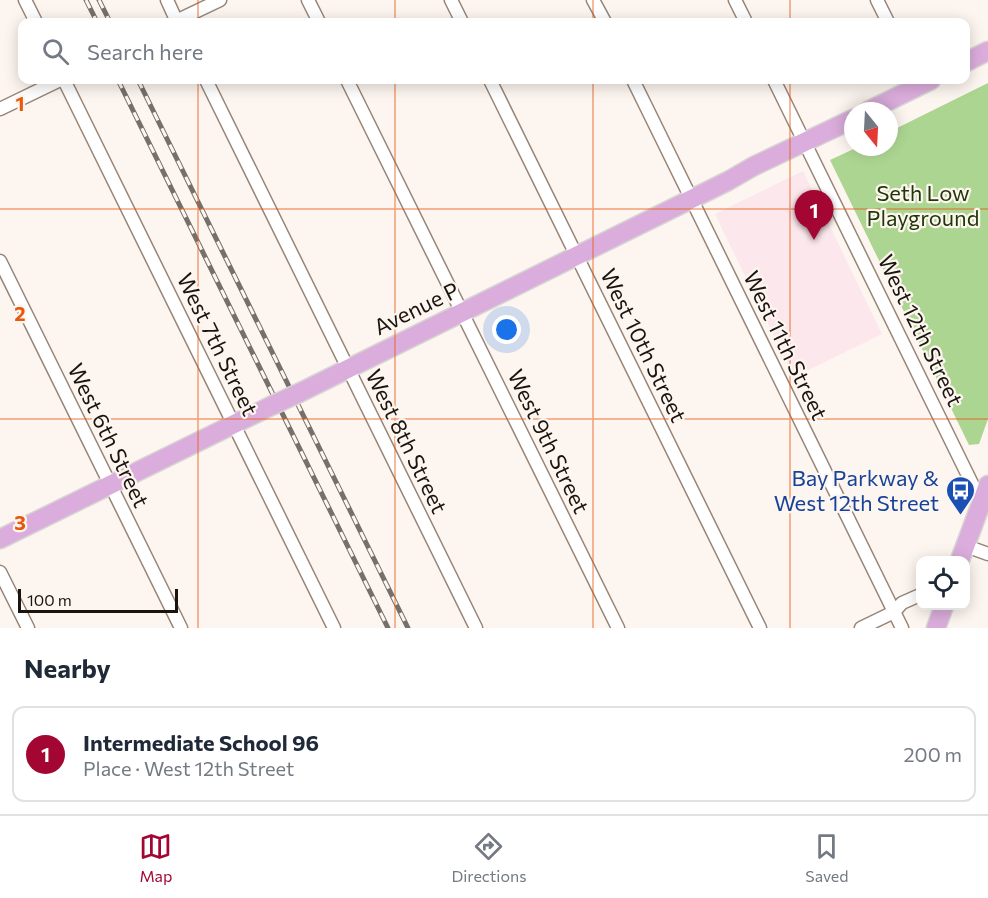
<!DOCTYPE html>
<meta charset="utf-8">
<style>
body{margin:0;font-family:Commissioner,sans-serif;background:#f2f2f3;color:#1f2937}
.controls{position:absolute;right:18px;bottom:18px;display:grid;overflow:hidden;border-radius:12px;box-shadow:0 3px 15px #0003}
.controls button{width:54px;height:54px;display:grid;place-items:center;padding:0;border:0;border-bottom:2px solid #e0e1e3;background:#fff;color:#1f2937;font:30px sans-serif}
.compass{position:absolute;left:844px;top:102px;width:54px;height:54px;border-radius:50%;background:#fff;box-shadow:0 3px 15px #0003;rotate:162deg}
.scale{position:absolute;left:18px;bottom:15px;width:160px;box-sizing:border-box;padding-left:6px;border:3px solid #1a140f;border-top:0;font-size:16px;line-height:21px;white-space:nowrap;color:#1a140f;-webkit-text-stroke:4px #fdf5ef;paint-order:stroke}
.you{position:absolute;left:507px;top:330px;width:21px;height:21px;margin:-15px;border:4px solid #fff;border-radius:50%;background:#1a73e8;box-shadow:0 0 0 9px #1a73e833}
.badge{display:grid;place-items:center;width:39px;height:39px;border-radius:50%;background:#a40633;color:#fff;font-size:20px;font-weight:700}
.pin{position:absolute;translate:-50% -50px;filter:drop-shadow(0 2px 3px #0008)}
.pin::after{content:'';position:absolute;top:32px;width:21px;height:18px;background:inherit;clip-path:polygon(0 0,100% 0,50% 100%)}
.list{margin:0;padding:0;list-style:none}
h2{display:flex;justify-content:space-between;align-items:center;height:78px;margin:0;padding:0 24px;font-size:26px}
h2 small{font-size:20px;font-weight:400;color:#747a83}
.list li{display:grid;grid-template-columns:39px 1fr auto;gap:18px;align-items:center;box-sizing:border-box;height:96px;margin:0 12px 12px;padding:0 12px;border:2px solid #e0e1e3;border-radius:12px}
.list b{display:block;font-size:22px;white-space:nowrap}
.list p{margin:0;font-size:20px;white-space:nowrap;color:#747a83}
.list em{font-size:20px;font-style:normal;color:#747a83}
.icon{flex:none;width:33px;height:33px;fill:none;stroke:currentColor;stroke-width:2;stroke-linecap:round;stroke-linejoin:round}
.map{position:relative;flex:none;width:988px;height:628px;overflow:hidden}
.search{position:absolute;background:#fff;box-shadow:0 3px 15px #0003;left:18px;right:18px;top:18px;height:66px;display:flex;align-items:center;gap:15px;box-sizing:border-box;padding:0 21px;border-radius:12px;color:#747a83;font-size:22px}
.sheet{height:186px;background:#fff}
nav{display:flex;justify-content:space-around;align-items:center;box-sizing:border-box;height:84px;border-top:2px solid #e0e1e3;background:#fff;font-size:16px;color:#747a83}
nav a{display:grid;justify-items:center;gap:3px}
nav .on{color:#a40633}
.map>svg:first-child{display:block}
.education{fill:#fce7ec}
.green{fill:#acd591}
.lines{fill:none;stroke-linecap:round;stroke-linejoin:round}
.minor-casing{stroke:#978578;stroke-width:15}
.primary-casing{stroke:#d6d5d4;stroke-width:21}
.minor{stroke:#fff;stroke-width:12}
.primary{stroke:#dbaddc;stroke-width:18}
.rail-casing{stroke:#76706a;stroke-width:5}
.rail{stroke:#fdf5ef;stroke-width:3;stroke-dasharray:9;stroke-linecap:butt}
.primary-bridge-casing{stroke:#d6d5d4;stroke-width:21;stroke-linecap:butt}
.primary-bridge{stroke:#dbaddc;stroke-width:18}
.grid{fill:none;stroke:#e8590c;stroke-width:1.5;stroke-opacity:0.55}
.labels{text-anchor:middle;dominant-baseline:central;stroke-width:4.5;stroke-linejoin:round;paint-order:stroke}
.park-label{font-size:22px;fill:#1d3705;stroke:#fdf5ef}
.street-label{font-size:22px;fill:#1a140f;stroke:#fdf5ef}
.transit-label{font-size:22px;fill:#164399;stroke:#fdf5ef;text-anchor:end}
.grid-label{font-size:20px;text-anchor:middle;font-weight:bold;fill:#e8590c;stroke:#fdf5ef;stroke-width:4.5;stroke-linejoin:round;paint-order:stroke}
</style>
<div class="map">
<svg width="988" height="628" viewBox="0 0 988 628">
<rect width="100%" height="100%" fill="#fdf5ef"/>
<!-- education -->
<path class="education" d="M803,171L882,334L794,377L715,214Z"/>
<!-- green -->
<path class="green" d="M988,83V419L979,444L969,445L830,160L858,147H889V132Z"/>
<g class="lines">
<defs>
<path id="minor" d="M25,0L36,22
M167,0L177,22
M308,0L319,22
M451,0L462,22
M593,0L605,22
M735,0L746,22
M877,0L888,22
M174,22L220,0
M64,80L334,628
M206,80L476,628
M347,80L618,628
M490,80L760,628
M633,80L902,628
M774,80L981,502
M0,109L60,80
M0,261L181,628
M966,546L988,554
M0,572L28,628
M861,628L894,612L902,603L920,595"/>
<path id="primary" d="M966,62L988,51
M868,111L931,80
M299,393L728,181L754,166L853,119
M0,539L273,405
M960,560L988,485
M936,628L944,606"/>
</defs>
<!-- minor casing -->
<use href="#minor" class="minor-casing"/>
<!-- primary casing -->
<use href="#primary" class="primary-casing"/>
<!-- minor -->
<use href="#minor" class="minor"/>
<!-- primary -->
<use href="#primary" class="primary"/>
<defs>
<path id="rail" d="M86,0L97,22
M99,0L110,22
M118,80L388,628
M138,80L408,628"/>
</defs>
<!-- rail casing -->
<use href="#rail" class="rail-casing"/>
<!-- rail -->
<use href="#rail" class="rail"/>
<defs>
<path id="primary-bridge" d="M273,405L299,393"/>
</defs>
<!-- primary-bridge casing -->
<use href="#primary-bridge" class="primary-bridge-casing"/>
<!-- primary-bridge -->
<use href="#primary-bridge" class="primary-bridge"/>
</g>
<!-- grid -->
<path class="grid" d="M198,0V22M395,0V22M593,0V22M790,0V22M198,80V628M395,80V628M593,80V628M790,80V628M0,209H988M0,419H988"/>
<!-- icons -->
<defs>
<symbol id="bus-pin" viewBox="-11 -11 22 30"><path d="M0 17L-7.5 6A9.5 9.5 0 1 1 7.5 6Z" fill="#1a4fb4" stroke="#fdf5ef"/><path d="M-5-6H5V4H4V6H2V4H-2V6H-4V4H-5ZM-3.5-4V0h7V-4ZM-3.5 1.2v1.5H-2V1.2ZM2 1.2v1.5H3.5V1.2Z" fill="#fff"/></symbol>
</defs>
<g fill-rule="evenodd">
<use href="#bus-pin" x="944" y="474" width="33" height="45"/>
</g>
<g class="labels">
<!-- park labels -->
<g class="park-label">
<text x="923" y="192">Seth Low<tspan x="923" dy="25">Playground</tspan></text>
</g>
<!-- street labels -->
<g class="street-label">
<text transform="translate(416 308) rotate(-26)">Avenue P</text>
<text transform="translate(921 330) rotate(64)">West 12th Street</text>
<text transform="translate(218 344) rotate(64)">West 7th Street</text>
<text transform="translate(644 345) rotate(64)">West 10th Street</text>
<text transform="translate(786 345) rotate(64)">West 11th Street</text>
<text transform="translate(109 435) rotate(64)">West 6th Street</text>
<text transform="translate(407 441) rotate(64)">West 8th Street</text>
<text transform="translate(549 441) rotate(64)">West 9th Street</text>
</g>
<!-- transit labels -->
<g class="transit-label">
<text x="939" y="477">Bay Parkway &amp;<tspan x="939" dy="25">West 12th Street</tspan></text>
</g>
</g>
<g class="grid-label">
<text x="20" y="111">1</text>
<text x="20" y="321">2</text>
<text x="20" y="530">3</text>
</g>
</svg>
<div class="controls">
<button><svg class="icon" aria-label="locate" viewBox="0 0 24 24"><circle cx="12" cy="12" r="6"/><path d="M12 2v4M12 18v4M2 12h4M18 12h4"/></svg></button>
</div>
<svg class="compass" viewBox="-18 -18 36 36"><path d="M0-13l5 13h-10z" fill="#e53935"/><path d="M0 13l5-13h-10z" fill="#747a83"/></svg>
<div class="scale">100 m</div>
<div class="you"></div>
<div class="pin badge" style="left:814px;top:240px">1</div>
<div class="search"><svg class="icon" aria-label="search" viewBox="0 0 24 24"><circle cx="10" cy="10" r="6"/><path d="M15 15l6 6"/></svg>Search here</div>
</div>
<section class="sheet">
<h2>Nearby<small></small></h2>
<ul class="list">
<li><span class="badge">1</span><div><b>Intermediate School 96</b><p>Place · West 12th Street</p></div><em>200 m</em></li>
</ul>
</section>
<nav>
<a class="on"><svg class="icon" aria-label="map" viewBox="0 0 24 24"><path d="M3 6l6-2 6 2 6-2v14l-6 2-6-2-6 2zM9 4v14M15 6v14"/></svg>Map</a>
<a><svg class="icon" aria-label="directions" viewBox="0 0 24 24"><path d="M12 3l9 9-9 9-9-9zM9 14v-3h6M13 9l2 2-2 2"/></svg>Directions</a>
<a><svg class="icon" aria-label="saved" viewBox="0 0 24 24"><path d="M7 4h10v16l-5-4-5 4z"/></svg>Saved</a>
</nav>
